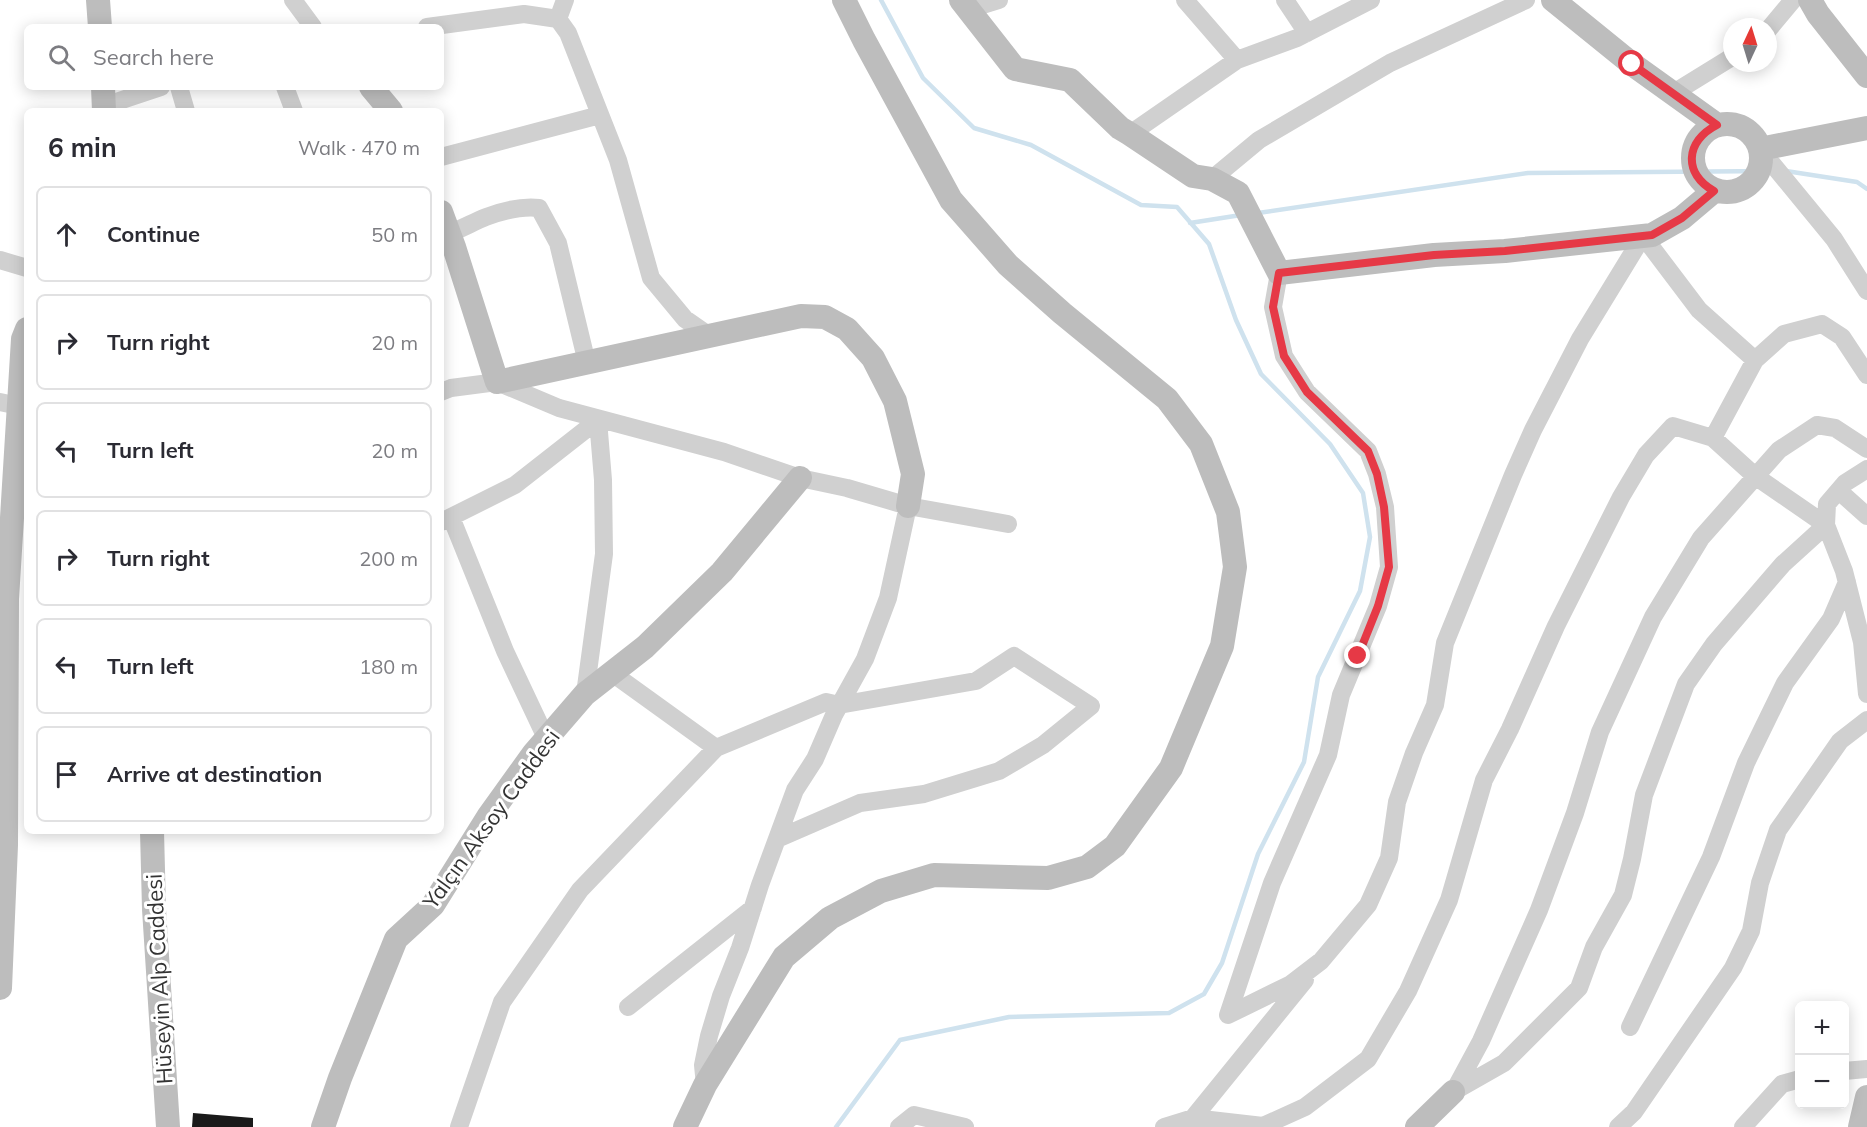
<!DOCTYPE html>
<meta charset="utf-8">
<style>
body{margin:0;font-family:Mulish,sans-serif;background:#f2f2f3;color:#2b2b33}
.controls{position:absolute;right:18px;bottom:18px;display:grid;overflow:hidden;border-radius:9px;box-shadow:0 3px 15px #0003}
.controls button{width:54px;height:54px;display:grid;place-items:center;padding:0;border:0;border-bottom:2px solid #e1e1e2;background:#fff;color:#2b2b33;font:30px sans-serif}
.compass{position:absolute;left:1723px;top:18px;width:54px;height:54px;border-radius:50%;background:#fff;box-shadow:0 3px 15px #0003;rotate:4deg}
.stop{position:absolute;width:18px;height:18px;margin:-14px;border:4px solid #e63946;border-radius:50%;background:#fff}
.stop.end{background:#e63946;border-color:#fff;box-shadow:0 2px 6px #0008}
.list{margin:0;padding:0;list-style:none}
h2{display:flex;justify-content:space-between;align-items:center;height:78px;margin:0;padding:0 24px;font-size:26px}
h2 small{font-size:20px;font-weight:400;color:#7c7c81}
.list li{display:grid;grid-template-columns:39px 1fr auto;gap:18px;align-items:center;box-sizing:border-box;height:96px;margin:0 12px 12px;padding:0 12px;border:2px solid #e1e1e2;border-radius:9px}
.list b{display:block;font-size:22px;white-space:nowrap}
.list em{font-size:20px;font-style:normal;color:#7c7c81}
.icon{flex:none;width:33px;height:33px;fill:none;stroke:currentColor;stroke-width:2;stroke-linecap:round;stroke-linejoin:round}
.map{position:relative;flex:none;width:1867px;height:1127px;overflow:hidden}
.search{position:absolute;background:#fff;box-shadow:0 3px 15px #0003;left:24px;top:24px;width:420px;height:66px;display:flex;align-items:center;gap:15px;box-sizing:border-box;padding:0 21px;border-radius:9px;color:#7c7c81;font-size:22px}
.panel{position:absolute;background:#fff;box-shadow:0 3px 15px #0003;left:24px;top:108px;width:420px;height:726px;border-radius:9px}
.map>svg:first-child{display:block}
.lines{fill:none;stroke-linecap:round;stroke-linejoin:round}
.stream{stroke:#cfe2ee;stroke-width:4.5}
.building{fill:#1a1a1a}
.street{stroke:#d0d0d0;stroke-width:18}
.secondary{stroke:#bdbdbd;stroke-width:24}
.route{stroke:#e63946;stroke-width:8}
.labels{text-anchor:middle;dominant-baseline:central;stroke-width:6;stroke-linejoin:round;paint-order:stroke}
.street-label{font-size:22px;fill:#333;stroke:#fff}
</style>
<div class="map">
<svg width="1867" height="1127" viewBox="0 0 1867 1127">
<rect width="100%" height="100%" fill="#fff"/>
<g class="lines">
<!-- stream -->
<path class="stream" d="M1786,171L1857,182L1867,189
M1258,213L1528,173L1771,171
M1190,223L1241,215
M836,1127L900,1040L1009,1017L1169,1013L1204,994L1222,963L1258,854L1304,762L1318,677L1360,591L1370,537L1363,493L1330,444L1261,374L1236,320L1209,244L1177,207L1141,205L1031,145L974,128L923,78L881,0"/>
</g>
<!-- building -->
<path class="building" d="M193,1113L253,1118V1127H192Z"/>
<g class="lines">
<!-- street -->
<path class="street" d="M293,0L313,27
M1185,0L1237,60
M1285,0L1307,33
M970,9L999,0
M558,19L565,0
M427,27L524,14L558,19L568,33L618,160L651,278L685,319L708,335
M1768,30L1793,0
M179,87L186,111
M285,87L294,111
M1672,94L1732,57
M104,106L161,87
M1130,134L1237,60L1297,38L1371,0
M1760,149L1834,239L1867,291
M441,157L600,115
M1212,179L1259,140L1390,63L1526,0
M441,236C457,232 471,223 486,217C502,211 521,206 539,208L558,243L587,363
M0,260L27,268
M1279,273L1273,307L1284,356L1307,392L1368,451L1377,474L1385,507L1389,567L1378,606L1341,695L1328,755L1272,883L1228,1015L1291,984L1321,961L1368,905L1389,858L1397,802L1414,753L1435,705L1445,643L1513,475L1533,430L1580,339L1643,236L1699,310L1755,360
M441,392L451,388L497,382L559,408L724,452L800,478L847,488L908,506L1008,524
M0,402L19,406
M1713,438L1755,360L1784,334L1822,324L1842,337L1867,375
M1867,469L1845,483L1827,504L1826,525L1844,571L1862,642L1867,694
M1839,491L1867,516
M451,517L505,651L546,738
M441,522L515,485L598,420
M612,673L716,748L826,702L839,705L976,681L1014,656L1091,706L1043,745L999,771L924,794L860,803L777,839
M585,694L604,554L603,480L598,420
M628,1007L753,908
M1630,1027L1711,857L1746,763L1785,683L1831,619L1847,582
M1844,1071L1867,1069
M705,1085L703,1065L709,1036L721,996L740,948L760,885L795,790L815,759L834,715L865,659L888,598L908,506
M1454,1091L1481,1041L1539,910L1575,813L1600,732L1653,617L1701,538L1779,450L1817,425L1835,428L1867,449
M1193,1118L1263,1126L1305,1107L1368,1059L1408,991L1449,900L1484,780L1510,729L1556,626L1621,497L1646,455L1673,426L1713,438L1755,476L1826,525L1783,564L1714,644L1686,684L1644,795L1632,859L1623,895L1594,947L1579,988L1504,1063L1453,1092
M459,1127L502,1002L580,890L716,748
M899,1127L914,1115L965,1127
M1164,1127L1193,1118L1305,980
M1618,1127L1634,1112L1733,968L1751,931L1760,883L1778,830L1840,741L1867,720
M1743,1127L1782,1084L1800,1079"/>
<!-- secondary -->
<path class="secondary" d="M98,0L100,27
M961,0L1015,69L1070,80L1120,128L1130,134L1193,176L1212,179L1238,193L1279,273L1434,255L1505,251L1652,235L1682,218L1714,191
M1553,0L1632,64L1717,125
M1810,0L1818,14L1867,76
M103,87L104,111
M371,87L391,111
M1693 158a34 34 0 1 1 68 0a34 34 0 1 1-68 0Z
M1760,149L1867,128
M441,212L454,247L497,382L801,316L825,317L847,329L873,358L895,401L913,474L908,506
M152,831L154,909L168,1127
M0,988L6,845L7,599L23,339L27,329
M323,1127L340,1078L396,939L433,905L488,817L534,753L585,694L645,647L722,572L800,478
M685,1127L705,1085L784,957L830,918L881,891L934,875L1048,878L1087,867L1115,846L1171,768L1222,646L1235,567L1228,512L1201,444L1167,399L1062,313L1008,265L951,200L864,40L844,0
M1417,1127L1453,1092
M1860,1127L1867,1097"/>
</g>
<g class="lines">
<!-- route -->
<path class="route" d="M1358,656L1378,606L1389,567L1384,507L1377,474L1368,451L1307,392L1284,356L1273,307L1279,273L1434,255L1505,251L1652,235L1682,218L1714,191C1683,174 1685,141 1717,125L1632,64"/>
</g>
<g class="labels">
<!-- street labels -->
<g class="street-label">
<text transform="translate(491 819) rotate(-54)">Yalçın Aksoy Caddesi</text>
<text transform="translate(159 979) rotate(-93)">Hüseyin Alp Caddesi</text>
</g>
</g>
</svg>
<div class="controls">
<button>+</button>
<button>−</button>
</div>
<svg class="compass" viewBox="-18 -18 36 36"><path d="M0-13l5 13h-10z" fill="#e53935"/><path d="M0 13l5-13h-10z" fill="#7c7c81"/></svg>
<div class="stop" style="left:1632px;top:64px"></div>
<div class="stop end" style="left:1358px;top:656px"></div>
<div class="search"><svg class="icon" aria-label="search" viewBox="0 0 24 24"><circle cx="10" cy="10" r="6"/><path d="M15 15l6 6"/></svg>Search here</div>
<section class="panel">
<h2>6 min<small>Walk · 470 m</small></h2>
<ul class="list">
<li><svg class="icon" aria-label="ahead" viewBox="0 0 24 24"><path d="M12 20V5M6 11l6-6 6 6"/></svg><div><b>Continue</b></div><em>50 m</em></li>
<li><svg class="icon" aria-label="right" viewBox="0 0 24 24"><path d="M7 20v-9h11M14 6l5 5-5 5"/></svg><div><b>Turn right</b></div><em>20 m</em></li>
<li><svg class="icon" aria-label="left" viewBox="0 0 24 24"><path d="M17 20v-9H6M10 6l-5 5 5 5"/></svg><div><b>Turn left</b></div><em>20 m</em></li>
<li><svg class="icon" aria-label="right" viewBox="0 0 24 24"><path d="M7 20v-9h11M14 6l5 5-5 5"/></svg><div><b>Turn right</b></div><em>200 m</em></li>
<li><svg class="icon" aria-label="left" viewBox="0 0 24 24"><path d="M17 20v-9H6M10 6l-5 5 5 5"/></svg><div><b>Turn left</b></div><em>180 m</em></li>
<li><svg class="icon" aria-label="arrive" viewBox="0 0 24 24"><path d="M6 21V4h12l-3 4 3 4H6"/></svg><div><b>Arrive at destination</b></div></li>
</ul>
</section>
</div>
